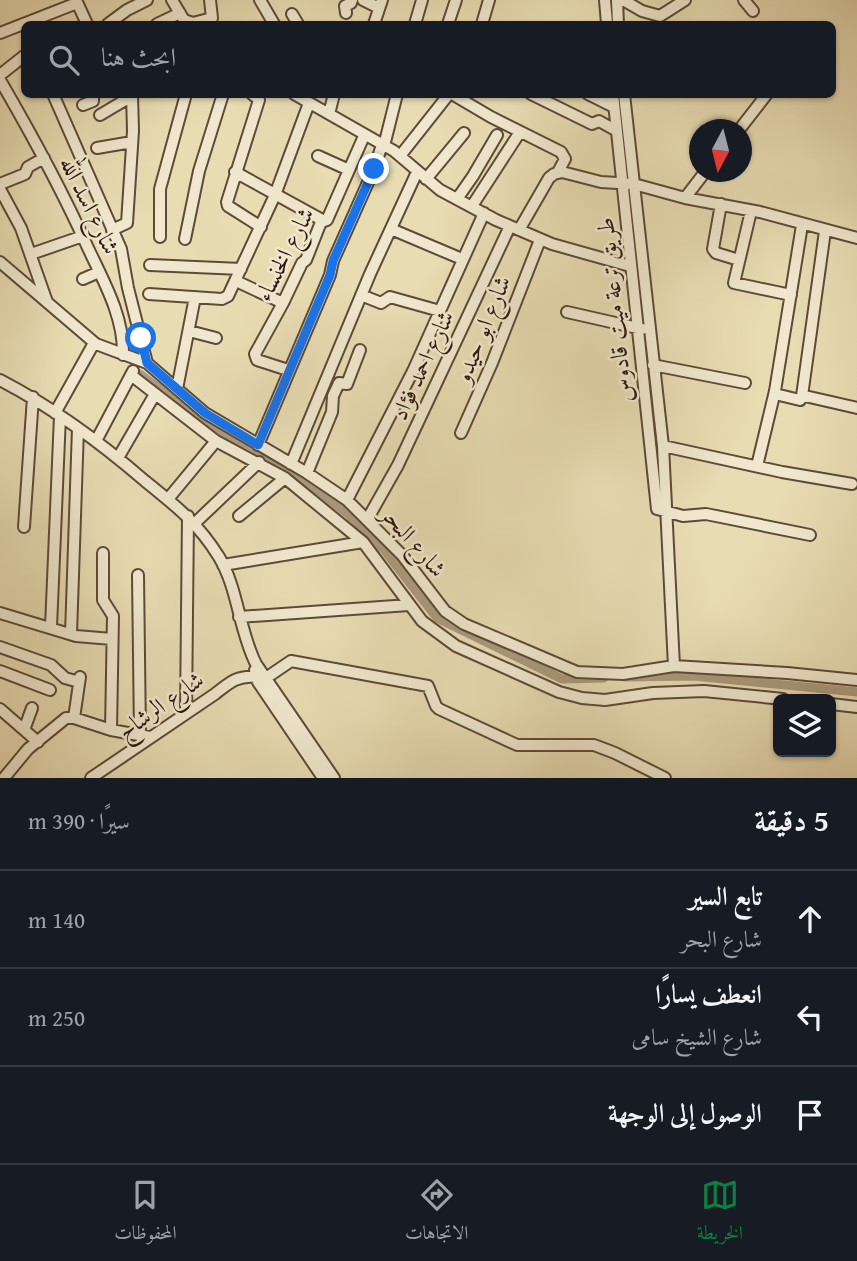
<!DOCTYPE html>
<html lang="ar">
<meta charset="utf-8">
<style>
body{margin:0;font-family:"Gentium Book Plus",Amiri,serif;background:#242831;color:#f1f3f6;direction:rtl}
.controls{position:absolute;right:21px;bottom:21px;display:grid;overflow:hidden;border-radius:10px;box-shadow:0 2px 5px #0004}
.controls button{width:63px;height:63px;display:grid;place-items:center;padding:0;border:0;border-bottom:2px solid #363941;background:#171b24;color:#f1f3f6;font:35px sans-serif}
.compass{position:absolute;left:689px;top:119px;width:63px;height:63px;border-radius:50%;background:#171b24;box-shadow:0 2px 5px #0004;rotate:187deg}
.stop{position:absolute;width:21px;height:21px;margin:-16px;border:5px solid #1a73e8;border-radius:50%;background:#fff}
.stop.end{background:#1a73e8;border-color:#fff;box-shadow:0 2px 7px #0008}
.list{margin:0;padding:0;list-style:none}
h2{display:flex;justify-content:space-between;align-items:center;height:91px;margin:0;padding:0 28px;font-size:30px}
h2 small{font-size:23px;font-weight:400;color:#9ea1a6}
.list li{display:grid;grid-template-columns:46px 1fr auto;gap:21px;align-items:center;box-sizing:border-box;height:98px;padding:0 28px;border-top:2px solid #363941}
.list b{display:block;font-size:26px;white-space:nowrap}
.list p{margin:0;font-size:23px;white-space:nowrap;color:#9ea1a6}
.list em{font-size:23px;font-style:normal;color:#9ea1a6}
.icon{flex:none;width:38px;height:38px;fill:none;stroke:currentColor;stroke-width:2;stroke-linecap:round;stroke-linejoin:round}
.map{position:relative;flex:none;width:857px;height:778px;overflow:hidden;direction:ltr}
.search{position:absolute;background:#171b24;box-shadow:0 2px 5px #0004;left:21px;right:21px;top:21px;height:77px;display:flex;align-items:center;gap:18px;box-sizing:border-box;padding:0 24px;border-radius:10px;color:#9ea1a6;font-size:26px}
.sheet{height:385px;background:#171b24}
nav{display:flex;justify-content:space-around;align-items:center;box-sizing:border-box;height:98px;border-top:2px solid #363941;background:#171b24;font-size:19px;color:#9ea1a6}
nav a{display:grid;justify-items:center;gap:4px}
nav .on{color:#0b8043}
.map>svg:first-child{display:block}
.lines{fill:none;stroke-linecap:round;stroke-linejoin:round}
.canal{stroke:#a99a7c;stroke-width:9}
.minor-casing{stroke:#5d4a39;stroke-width:14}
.minor{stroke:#f0e8ce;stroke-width:10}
.route{stroke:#1a73e8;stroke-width:9}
.labels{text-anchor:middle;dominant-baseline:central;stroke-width:5;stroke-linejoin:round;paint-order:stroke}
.street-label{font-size:24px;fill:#2f1910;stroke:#f0e8ce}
</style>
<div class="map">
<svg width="857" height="778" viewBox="0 0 857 778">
<rect width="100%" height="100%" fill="#e8dcb3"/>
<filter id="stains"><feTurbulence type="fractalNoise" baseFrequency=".00286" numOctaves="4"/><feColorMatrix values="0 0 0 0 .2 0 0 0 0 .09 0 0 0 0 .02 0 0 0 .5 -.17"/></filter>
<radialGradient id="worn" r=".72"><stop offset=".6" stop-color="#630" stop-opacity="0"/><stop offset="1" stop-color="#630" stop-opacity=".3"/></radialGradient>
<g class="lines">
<!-- canal -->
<path class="canal" d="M140,374L213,428L252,447L309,484L349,515L384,550L437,618L562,679L604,678
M625,677L694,676L857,692"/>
<defs>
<path id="minor" d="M76,0L87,24
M172,0L184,20L193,23
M260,0L274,24
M363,0L379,8
M605,0L607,24
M617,0L618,24
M623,0L642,11L660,16L685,0
M744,0L753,11
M346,13L345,6L351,3L352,0
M292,14L298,24
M193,23L212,18L210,0
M108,24L127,10L147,0
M157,24L180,13
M374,24L382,0
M415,24L422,0
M448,24L456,0
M482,24L489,0
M0,33L77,3
M0,75L24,56
M0,80C32,135 62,190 88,248C104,282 124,317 123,355
M53,94L121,249L128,288L147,363
M252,94L259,100L227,202L228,206L261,227
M294,94L394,151L440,190L496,220L552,244L630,266
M452,94L491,117L561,152L565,159L558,172
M531,94L592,124L599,121L617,131
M588,94L614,107
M613,94L657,509L683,516L706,514L810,535
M624,94L663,446L674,666
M83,105L93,101V94
M329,114L334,94
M100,115L132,96
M739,130L767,94
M384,146L397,94
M97,148L132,142
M318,156L349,170
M400,156L449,94
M235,172L324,221
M426,179L464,133
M0,184L25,174L28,167L44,158
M0,189L21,228L47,302
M685,198L705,172
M457,199L473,176L497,135
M721,204L713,249L716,253L739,260
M472,206L520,132
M751,211L734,283L791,295
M391,229L462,259
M112,230L127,223L133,131L132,94
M519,230L549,178L554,174L562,172L601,182L634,184L685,198L760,212L857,238
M160,237V189L186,94
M185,239L199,171L223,94
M31,254L83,236
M0,262L96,344L147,363L205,413L307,473L347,500L402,555L445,611L464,624L577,672L623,674L674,666L787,673L857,680
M150,265L241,269
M83,279L99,272
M236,281L283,303
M149,294L222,299L228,296L275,195L309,103
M361,295L381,303L390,297L440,311
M567,312L642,329
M189,331L216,338
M653,365L745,383
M288,370L257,360L255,354L283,303L302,263L306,260L321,222L327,220L364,136
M131,375L216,441L285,478L363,542L422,621L456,646L559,692L582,698L605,700L653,693L704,691L783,699
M0,380C52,407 100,442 145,481C176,506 198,523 219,557C238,588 239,631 256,664L334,778
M177,389L195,297
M775,394L800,400L802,396H805L857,408
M802,396L825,231
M55,413L94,343
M461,433L492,363L540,240
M96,441L133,371
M258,445L330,275L333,261L374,169L382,145
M663,446L782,472L852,484
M118,458L155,394
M291,464L370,274L417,172
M757,466L775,391L802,225
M307,473L332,412L333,396L339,383L347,384L360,350
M168,499L216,441
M347,500L413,371L484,213
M239,516L285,478
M367,520L398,465L510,226
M195,523L259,462
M24,527L33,397
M103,553V600L113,616L111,730
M223,565L363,542
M138,575L140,736
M0,613L76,636L112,639
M239,617L409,605
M51,627L60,416
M71,634L78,428
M0,647L51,665L65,678L79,682
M255,670L258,682L323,778
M0,671L50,690
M266,678L291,661L428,686L436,706L439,709L517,745H594L615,753L665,778
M831,704L857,707
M0,709L38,742
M186,712L188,516
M74,718L80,677
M24,730L32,708
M4,778L28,749L66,718H74L111,730L150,737
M91,778L215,694C229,683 237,675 256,677"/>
</defs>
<!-- minor casing -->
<use href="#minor" class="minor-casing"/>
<!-- minor -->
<use href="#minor" class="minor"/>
</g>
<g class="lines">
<!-- route -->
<path class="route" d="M141,338L147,363L205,413L258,445L330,275L333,261L374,169"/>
</g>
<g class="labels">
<!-- street labels -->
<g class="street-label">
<text transform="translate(90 205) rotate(64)">شارع اسد الله</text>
<text transform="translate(284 254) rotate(-63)">شارع الخنساء</text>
<text transform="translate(614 310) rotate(-96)">طريق ترعة ميت قادوس</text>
<text transform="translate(482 329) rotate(-68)">شارع ابو حيدو</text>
<text transform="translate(422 365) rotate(-65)">شارع احمد فؤاد</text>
<text transform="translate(414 541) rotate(49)">شارع البحر</text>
<text transform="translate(160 705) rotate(-35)">شارع الرشاح</text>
</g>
</g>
<rect width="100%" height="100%" filter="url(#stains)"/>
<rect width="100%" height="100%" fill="url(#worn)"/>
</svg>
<div class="controls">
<button><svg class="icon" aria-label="layers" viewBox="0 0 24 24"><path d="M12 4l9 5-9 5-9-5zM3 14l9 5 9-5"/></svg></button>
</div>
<svg class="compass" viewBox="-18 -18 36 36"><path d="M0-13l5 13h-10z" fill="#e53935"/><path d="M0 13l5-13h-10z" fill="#9ea1a6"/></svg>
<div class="stop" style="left:141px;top:338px"></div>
<div class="stop end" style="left:374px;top:169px"></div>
<div class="search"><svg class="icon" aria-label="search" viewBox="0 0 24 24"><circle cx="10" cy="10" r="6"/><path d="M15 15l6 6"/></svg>ابحث هنا</div>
</div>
<section class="sheet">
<h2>5 دقيقة<small>سيرًا · 390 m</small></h2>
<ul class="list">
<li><svg class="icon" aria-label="ahead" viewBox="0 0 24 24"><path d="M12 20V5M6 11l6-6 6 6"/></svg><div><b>تابع السير</b><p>شارع البحر</p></div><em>140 m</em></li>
<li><svg class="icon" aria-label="left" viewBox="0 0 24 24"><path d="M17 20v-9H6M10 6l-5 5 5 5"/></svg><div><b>انعطف يسارًا</b><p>شارع الشيخ سامى</p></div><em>250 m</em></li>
<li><svg class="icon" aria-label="arrive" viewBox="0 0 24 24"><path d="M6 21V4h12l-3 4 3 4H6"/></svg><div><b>الوصول إلى الوجهة</b></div></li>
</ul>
</section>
<nav>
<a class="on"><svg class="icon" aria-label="map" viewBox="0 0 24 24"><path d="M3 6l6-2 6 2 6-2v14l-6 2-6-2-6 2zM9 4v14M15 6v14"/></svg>الخريطة</a>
<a><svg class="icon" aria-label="directions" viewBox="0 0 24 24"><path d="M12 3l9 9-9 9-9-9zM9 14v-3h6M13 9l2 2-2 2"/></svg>الاتجاهات</a>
<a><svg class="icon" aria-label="saved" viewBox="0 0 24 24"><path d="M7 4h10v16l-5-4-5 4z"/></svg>المحفوظات</a>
</nav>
